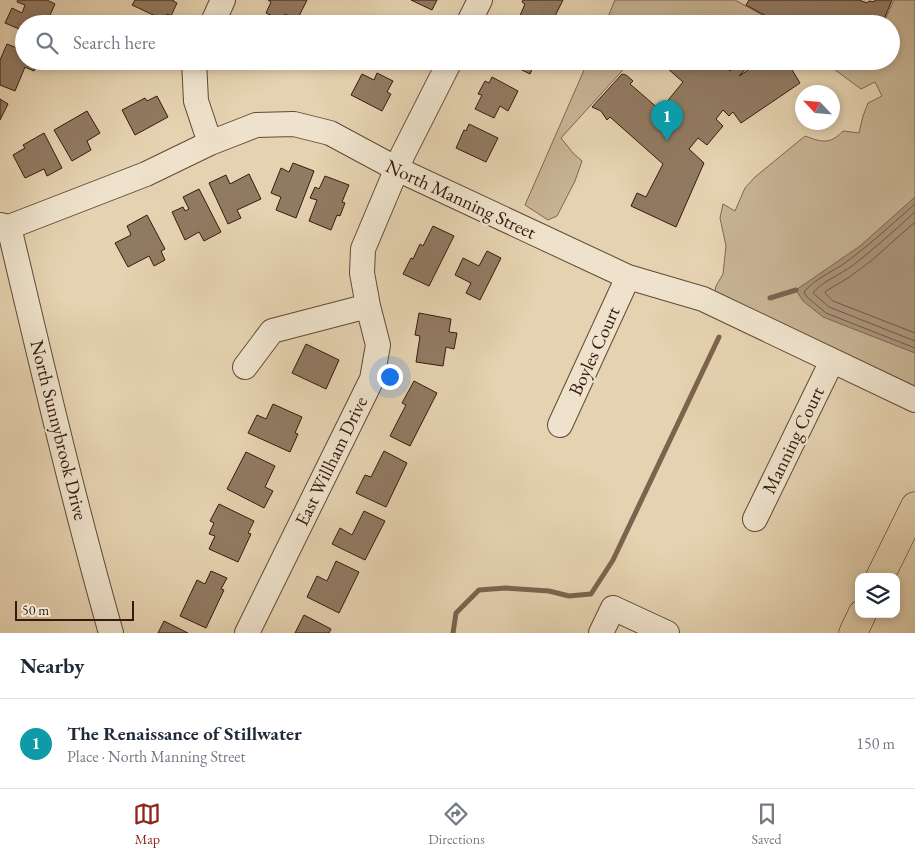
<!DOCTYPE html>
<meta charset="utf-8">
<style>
body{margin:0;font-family:"EB Garamond",serif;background:#f6f6f7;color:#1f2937}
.controls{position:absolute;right:15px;bottom:15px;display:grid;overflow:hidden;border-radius:10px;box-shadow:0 2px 8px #0003}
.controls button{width:45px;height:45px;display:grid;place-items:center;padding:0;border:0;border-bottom:1px solid #e0e1e3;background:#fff;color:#1f2937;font:25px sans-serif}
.compass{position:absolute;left:795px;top:85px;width:45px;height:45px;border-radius:50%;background:#fff;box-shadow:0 2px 8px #0003;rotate:296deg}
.scale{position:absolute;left:15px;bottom:12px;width:119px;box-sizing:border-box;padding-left:5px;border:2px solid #371a0d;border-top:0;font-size:14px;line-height:18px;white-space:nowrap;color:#371a0d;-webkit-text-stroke:4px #eee2cc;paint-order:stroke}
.you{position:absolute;left:389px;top:376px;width:18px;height:18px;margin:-12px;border:4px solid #fff;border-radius:50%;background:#1a73e8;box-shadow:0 0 0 8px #1a73e833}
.badge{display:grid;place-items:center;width:32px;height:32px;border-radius:50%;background:#8f2418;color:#fff;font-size:16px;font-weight:700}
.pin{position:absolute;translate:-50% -41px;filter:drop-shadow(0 1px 2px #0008)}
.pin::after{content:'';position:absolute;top:26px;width:18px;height:15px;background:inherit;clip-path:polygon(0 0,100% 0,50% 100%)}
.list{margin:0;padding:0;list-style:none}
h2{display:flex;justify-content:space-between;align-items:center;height:65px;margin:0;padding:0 20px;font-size:21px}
h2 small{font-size:16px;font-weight:400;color:#747a83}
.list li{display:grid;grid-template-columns:32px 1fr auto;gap:15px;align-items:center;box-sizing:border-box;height:90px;padding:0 20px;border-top:1px solid #e0e1e3}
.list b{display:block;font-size:19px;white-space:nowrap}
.list p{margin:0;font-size:16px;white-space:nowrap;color:#747a83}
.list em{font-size:16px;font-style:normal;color:#747a83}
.icon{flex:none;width:28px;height:28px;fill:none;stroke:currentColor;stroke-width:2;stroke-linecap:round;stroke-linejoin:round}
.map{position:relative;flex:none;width:915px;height:633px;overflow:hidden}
.search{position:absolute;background:#fff;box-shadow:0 2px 8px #0003;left:15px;right:15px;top:15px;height:55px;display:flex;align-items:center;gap:12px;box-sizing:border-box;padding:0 18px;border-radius:28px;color:#747a83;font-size:19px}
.sheet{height:155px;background:#fff}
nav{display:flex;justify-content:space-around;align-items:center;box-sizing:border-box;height:70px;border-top:1px solid #e0e1e3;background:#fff;font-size:14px;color:#747a83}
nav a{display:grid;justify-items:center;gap:2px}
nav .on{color:#8f2418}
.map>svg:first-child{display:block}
.green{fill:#c7b394;stroke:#7f6650}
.water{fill:#aa9379;stroke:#7c634e}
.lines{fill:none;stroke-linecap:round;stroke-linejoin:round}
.shore{stroke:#705643;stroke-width:1}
.stream{stroke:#7c634e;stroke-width:5}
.building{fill:#917a62;stroke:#371a0d}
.minor-casing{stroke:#624836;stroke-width:26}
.major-casing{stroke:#371a0d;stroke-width:29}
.minor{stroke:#eee2cc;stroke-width:24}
.major{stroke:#e5d2b0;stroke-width:28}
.labels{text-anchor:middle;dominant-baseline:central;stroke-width:4.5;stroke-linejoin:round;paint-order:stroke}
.street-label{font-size:19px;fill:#371a0d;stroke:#eee2cc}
</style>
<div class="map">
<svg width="915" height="633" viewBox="0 0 915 633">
<rect width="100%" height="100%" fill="#e5d2b0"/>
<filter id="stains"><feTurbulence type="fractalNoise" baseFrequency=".004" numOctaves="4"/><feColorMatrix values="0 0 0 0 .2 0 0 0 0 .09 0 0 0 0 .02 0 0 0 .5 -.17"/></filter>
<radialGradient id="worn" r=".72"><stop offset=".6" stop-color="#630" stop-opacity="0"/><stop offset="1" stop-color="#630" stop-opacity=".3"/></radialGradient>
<!-- green -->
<path class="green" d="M615,0H735L773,21L770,24H680L670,15L662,24H605Z
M894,0H915V395L713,300L716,286L723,274L726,246L720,218L723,204L735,211L745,188L755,177L805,136C821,142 830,145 843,131L859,133L863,116L868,103L882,96L875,82L861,89L834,69H815L811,61H849L863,68L866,61H891V24H883Z
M588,61H631L561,138L573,153L582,161L575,181L557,216L548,220L525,205Z"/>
<!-- water -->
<path class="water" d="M915,197V353L823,317L803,301L796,290L860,246Z"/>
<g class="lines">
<!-- shore -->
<path class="shore" d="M915,204C892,224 870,245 845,263C832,272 814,279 804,292L807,297L826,313L915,348
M915,212C894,231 874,249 852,266C841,274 820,283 813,293L829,307L915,341
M915,222L871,261L848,278L826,291L825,293L833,301L915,333"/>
<!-- stream -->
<path class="stream" d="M770,298L796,290
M453,633L456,613L479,590L506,588L549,591L569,596L591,594L613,560L719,337"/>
</g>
<!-- building -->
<path class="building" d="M18,0H47L55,4L46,24H24V31L5,23L12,8L22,13L25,5L17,2Z
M135,0H174L173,1L177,3L171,16L167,14L164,20L132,5Z
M268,0H307L297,20L285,14L282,20L266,13L271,2Z
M411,0H437L432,10Z
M523,0H563L553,20L543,15L539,24H531L519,18L525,4L522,2Z
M749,0H859L867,3L869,1L874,2L875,0H892L882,24H773L775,21L746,5Z
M674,17L682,21L685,24H668Z
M7,44L24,51V61H38L34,71L25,67L15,91L0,85V60Z
M504,61H536L530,74Z
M659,61H720L730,71L739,61H753L739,76L762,61H785L789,65L800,83L741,123L733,112L729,116L723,110L716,119L723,126L707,145L698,138L689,149L704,163L676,227L631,206L637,193L646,197L663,164L610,117L607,120L601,111L592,107L622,74L626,75L633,81L630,84L660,110L683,82Z
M377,73L393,81L387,92L391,94L382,111L351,95L362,74L374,80Z
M492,77L518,91L508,111L500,106L494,118L475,109L482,95L478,94L485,81L489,83Z
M157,96L168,117L135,135L122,110L145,98L147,101Z
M0,99L8,104L0,120Z
M87,111L100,133L87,141L91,150L72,161L54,130Z
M469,124L498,138L486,162L456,148L464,130L466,131Z
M44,133L62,168L47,176L44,169L25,178L13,155L25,148L23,145Z
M293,163L314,171L296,218L276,210L281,197L271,193L281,168L289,172Z
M249,174L261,199L237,210L241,218L228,224L209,183L226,175L230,184Z
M325,176L349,185L342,202L345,203L340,216L337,215L331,230L309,221L317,200L310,198L315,187L319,189Z
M199,189L221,232L204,241L199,232L185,240L172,212L183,207L185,211L189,209L183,197Z
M147,215L165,249L161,251L165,260L154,266L149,256L128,267L115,243L131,235L127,226Z
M433,226L454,236L429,286L403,274L411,258L413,259L420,244L423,246Z
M487,251L501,258L480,300L466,293L471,283L455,275L463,258L479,266Z
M419,313L451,319L449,332L457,333L454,349L446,347L443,366L416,362L420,336L415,335Z
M306,344L339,360L326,389L292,373Z
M414,381L437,393L410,446L390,436L406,405L402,403Z
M273,404L302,417L295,433L298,434L290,452L248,433L257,415L266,419Z
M384,451L407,463L386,507L356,493L365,475L371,477Z
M246,452L275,466L265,487L273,491L264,508L227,489Z
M219,504L254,521L248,533L251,534L238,562L209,549L215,536L209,534L214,523L210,521Z
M364,511L385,521L365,560L332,544L340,528L352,535Z
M336,561L359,572L339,613L307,597L317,576L327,581Z
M211,571L227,578L221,589L224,590L206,628L180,616L197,580L205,584Z
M304,615L331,629L329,633H295Z
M164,621L188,633H158Z"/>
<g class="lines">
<defs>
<path id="minor" d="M212,24L223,0
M468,24L480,0
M194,61L196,101L210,143
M0,225L9,227L146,174L210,143L256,125L294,124L330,133L397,169L628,277L703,299L915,400
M9,227C41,362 73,499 111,633
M245,367L272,331L368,306
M560,425L628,277
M755,519L832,361
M247,633L372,379L378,345L368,306L362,273L363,249L403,154L450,61
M601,633L613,608L667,633"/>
<path id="major" d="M880,577L915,506
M853,633L862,614"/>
</defs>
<!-- minor casing -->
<use href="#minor" class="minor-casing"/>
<!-- major casing -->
<use href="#major" class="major-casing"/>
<!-- minor -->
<use href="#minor" class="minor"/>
<!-- major -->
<use href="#major" class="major"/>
</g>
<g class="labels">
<!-- street labels -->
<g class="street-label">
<text transform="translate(461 199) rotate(25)">North Manning Street</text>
<text transform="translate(594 351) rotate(-65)">Boyles Court</text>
<text transform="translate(59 430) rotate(76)">North Sunnybrook Drive</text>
<text transform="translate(793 440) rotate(-64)">Manning Court</text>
<text transform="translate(331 461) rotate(-64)">East Willham Drive</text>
</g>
</g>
<rect width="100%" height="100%" filter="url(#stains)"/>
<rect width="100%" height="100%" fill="url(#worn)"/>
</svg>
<div class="controls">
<button><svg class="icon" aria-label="layers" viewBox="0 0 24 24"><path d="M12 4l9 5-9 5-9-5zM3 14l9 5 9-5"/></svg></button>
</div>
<svg class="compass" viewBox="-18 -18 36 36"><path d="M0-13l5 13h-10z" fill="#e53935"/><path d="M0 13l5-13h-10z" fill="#747a83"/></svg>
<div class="scale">50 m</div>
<div class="you"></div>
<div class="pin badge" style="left:667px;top:141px;background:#0f9aa8">1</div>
<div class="search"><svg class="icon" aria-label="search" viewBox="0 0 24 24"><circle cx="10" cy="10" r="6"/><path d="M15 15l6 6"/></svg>Search here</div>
</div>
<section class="sheet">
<h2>Nearby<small></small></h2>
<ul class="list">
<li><span class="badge" style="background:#0f9aa8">1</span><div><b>The Renaissance of Stillwater</b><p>Place · North Manning Street</p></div><em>150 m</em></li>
</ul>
</section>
<nav>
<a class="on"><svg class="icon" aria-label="map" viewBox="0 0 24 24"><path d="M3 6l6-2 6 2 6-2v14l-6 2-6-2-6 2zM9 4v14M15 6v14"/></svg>Map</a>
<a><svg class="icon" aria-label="directions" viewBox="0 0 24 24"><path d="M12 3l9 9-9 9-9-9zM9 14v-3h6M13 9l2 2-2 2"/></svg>Directions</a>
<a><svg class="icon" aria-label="saved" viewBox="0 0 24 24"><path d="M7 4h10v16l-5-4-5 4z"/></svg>Saved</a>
</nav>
